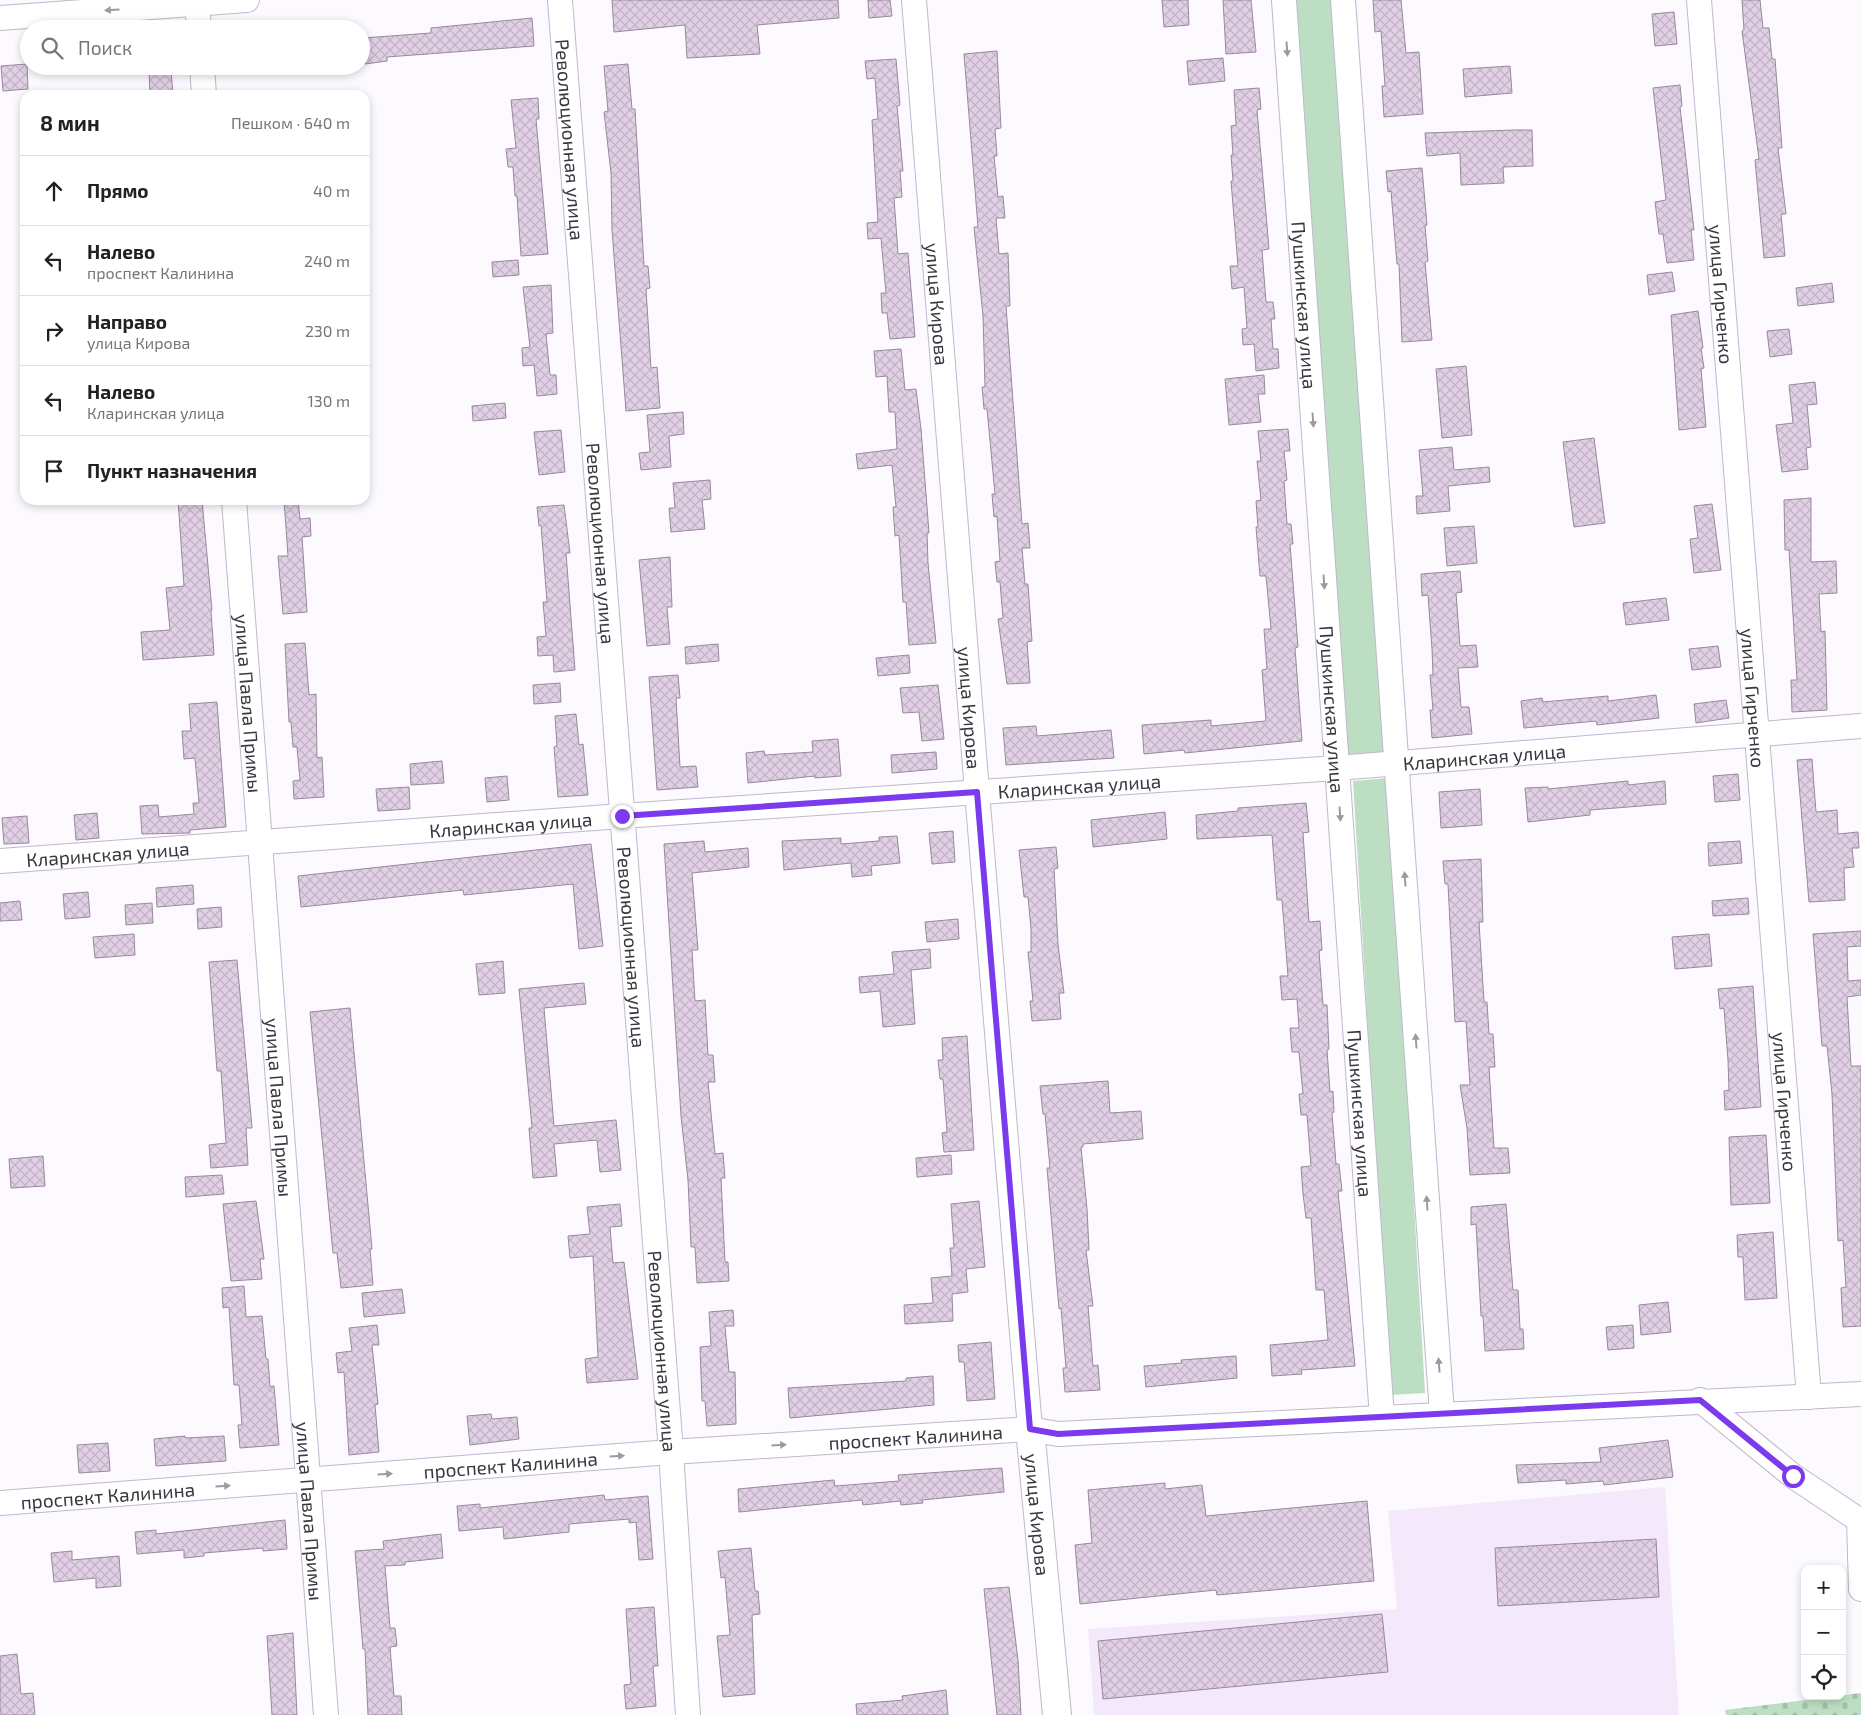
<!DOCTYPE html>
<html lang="ru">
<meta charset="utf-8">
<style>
body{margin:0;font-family:"Exo 2",sans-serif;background:#f6f6f6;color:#222}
.controls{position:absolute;right:15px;bottom:15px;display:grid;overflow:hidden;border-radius:10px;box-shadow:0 2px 8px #0003}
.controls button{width:45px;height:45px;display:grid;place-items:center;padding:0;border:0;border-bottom:1px solid #e0e0e0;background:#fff;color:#222;font:25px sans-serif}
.stop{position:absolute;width:15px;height:15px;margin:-11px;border:4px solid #7c3aed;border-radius:50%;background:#fff}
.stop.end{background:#7c3aed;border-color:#fff;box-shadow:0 1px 5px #0008}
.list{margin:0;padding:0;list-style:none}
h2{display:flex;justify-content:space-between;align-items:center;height:65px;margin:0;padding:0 20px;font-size:21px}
h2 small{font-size:16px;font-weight:400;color:#767676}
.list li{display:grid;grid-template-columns:32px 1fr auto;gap:15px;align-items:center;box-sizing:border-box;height:70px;padding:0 20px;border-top:1px solid #e0e0e0}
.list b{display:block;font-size:19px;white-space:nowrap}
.list p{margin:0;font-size:16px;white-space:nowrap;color:#767676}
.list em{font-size:16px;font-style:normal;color:#767676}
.icon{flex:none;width:28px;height:28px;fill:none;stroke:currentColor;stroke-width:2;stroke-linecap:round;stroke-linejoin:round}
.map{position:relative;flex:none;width:1861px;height:1715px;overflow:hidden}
.search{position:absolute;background:#fff;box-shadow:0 2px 8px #0003;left:20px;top:20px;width:350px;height:55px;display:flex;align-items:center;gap:12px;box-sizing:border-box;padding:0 18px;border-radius:28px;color:#767676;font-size:19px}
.panel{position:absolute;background:#fff;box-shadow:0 2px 8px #0003;left:20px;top:90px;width:350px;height:415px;border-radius:15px}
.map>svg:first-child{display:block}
.built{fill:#f3e9fb}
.green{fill:#bcdfc4}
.cemetery{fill:url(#cemetery-stones)}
.building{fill:url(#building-cross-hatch);stroke:#98889c}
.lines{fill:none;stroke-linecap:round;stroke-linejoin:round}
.minor-casing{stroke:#c2b6cc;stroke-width:26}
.major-casing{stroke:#c2b6cc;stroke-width:30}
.minor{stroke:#fff;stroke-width:24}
.major{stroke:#fff;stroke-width:28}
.oneway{fill:#9d9a9f}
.route{stroke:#7c3aed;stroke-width:6}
.labels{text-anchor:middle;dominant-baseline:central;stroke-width:4;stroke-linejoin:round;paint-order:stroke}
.street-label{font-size:19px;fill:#3b363f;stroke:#fff}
</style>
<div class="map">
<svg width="1861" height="1715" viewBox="0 0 1861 1715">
<defs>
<pattern id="cemetery-stones" width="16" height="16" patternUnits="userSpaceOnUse" patternTransform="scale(1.25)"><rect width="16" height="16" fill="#bcdfc4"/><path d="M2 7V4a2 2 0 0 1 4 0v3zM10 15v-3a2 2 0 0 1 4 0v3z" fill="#a2c0a9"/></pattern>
<pattern id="building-cross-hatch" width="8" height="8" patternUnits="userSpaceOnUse" patternTransform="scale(1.25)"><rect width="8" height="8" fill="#e1d0e5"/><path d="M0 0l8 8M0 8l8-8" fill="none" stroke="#c2b3c6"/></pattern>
</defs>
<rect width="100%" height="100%" fill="#fcfaff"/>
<!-- built -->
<path class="built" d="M1665,1487L1679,1715H1094L1088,1629L1397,1609L1388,1511Z"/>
<!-- green -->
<path class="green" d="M1295,0H1335L1387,753L1347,759Z
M1389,778L1425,1393L1390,1395L1353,781Z"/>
<!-- cemetery -->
<path class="cemetery" d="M1861,1693V1715H1726L1725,1710Z"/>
<!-- building -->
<path class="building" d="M612,0H838L839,18L757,25L760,54L687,58L685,25L614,32Z
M868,0H890L892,16L869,18Z
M1162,0H1188L1189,25L1164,27Z
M1223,0H1251L1256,52L1226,54Z
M1373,0H1401L1406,53L1419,52L1423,114L1384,117L1382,86H1385L1381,31L1375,32Z
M1742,0H1760L1763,28H1769L1772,59H1775L1782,148H1778L1786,214H1781L1785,256L1764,258L1755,160L1759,159L1742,31L1744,30Z
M1674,12L1677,44L1655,46L1652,14Z
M532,18L534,46L387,57V61L365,64L363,38L431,33V28Z
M997,51L1001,128L995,129L997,156H994L998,197L1003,196L1005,218H996L999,254L1008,253L1010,306H1006L1022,524L1028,523L1030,548H1022L1025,584H1028L1032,641L1027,642L1030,683L1007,684L998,619L1003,618L1000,582H997L995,562L1000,561L997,516L994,517L992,494H995L987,409H984L982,387H985L983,316L974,227H978L964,54Z
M1223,58L1225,81L1189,85L1187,61Z
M896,59L900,105L897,106L903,171H900L902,197L894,198L898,254L908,253L915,337L890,339L887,313H882L881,293H886L881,238L868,239L867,223L878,222L872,120L878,119L875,78L867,79L865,61Z
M27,64L28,89L3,91L1,66Z
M628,64L632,109H635L644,266H648L650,288L646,289L651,368L657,367L660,408L626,411L612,230L611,173L604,112L608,111L604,66Z
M1510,66L1512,93L1465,97L1463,69Z
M171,70L173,95H150L149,71Z
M1680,85L1682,106L1680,107L1694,230H1691L1694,260L1667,263L1663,234H1659L1655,202L1666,200L1653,88Z
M1259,88L1261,109L1257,110L1269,249L1262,250L1266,302H1273L1275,319H1271L1273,349H1278L1279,368L1256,371L1254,344L1243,345L1242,329L1247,328L1244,287L1232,289L1230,266H1238L1231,181H1233L1231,155H1233L1231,126L1236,125L1234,90Z
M538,98L539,119H536L548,254L521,256L517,196H515L513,167H508L506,149L516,148L511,100Z
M1515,130H1532L1533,166L1503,167L1504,183L1461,185L1460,153L1427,156L1425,133Z
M1422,168L1427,225L1425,226L1428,261L1425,262L1432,340L1402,342L1399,264H1397L1391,191L1388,192L1386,171Z
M518,260L519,275L493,277L492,262Z
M1672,272L1675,291L1649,295L1647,275Z
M1832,283L1834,302L1798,306L1796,288Z
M551,285L553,333L546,334L550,375H556L557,394L537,396L534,365L523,366L522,348L530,347L523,287Z
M1698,311L1703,348H1701L1704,368L1701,369L1706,427L1679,430L1671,315Z
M1789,329L1792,354L1770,357L1767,331Z
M901,349L905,390L916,389L921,429L929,533H927L928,563L936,643L909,645L906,602H903L899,535L895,536L893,507H896L892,465L858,469L856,454L897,449L895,412H889L887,376L876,377L874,351Z
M1466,366L1472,435L1442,438L1436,369Z
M1264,375L1265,394H1258L1261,422L1229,425L1225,379Z
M1815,382L1817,404L1807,405L1811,447L1806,448L1808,469L1782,472L1776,425L1793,423L1789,385Z
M505,403L506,418L473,421L472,406Z
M683,412L684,434L669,436L671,467L641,470L639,453L650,452L647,415Z
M1288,429L1290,451H1284L1287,480L1284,481L1287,524H1291L1293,544H1290L1298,647L1295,648L1302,741L1185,753L1184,750L1144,754L1142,725L1211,720V726L1266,721L1262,670L1267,669L1264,629H1271L1266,576H1260L1256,527H1258L1256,501L1261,500L1257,461H1261L1258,431Z
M561,430L565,472L539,475L534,432Z
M1594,438L1605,523L1574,527L1563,442Z
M1452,447L1454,470L1489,467L1490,482L1448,486L1450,511L1417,514L1416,496H1423L1419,450Z
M710,480L711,499L702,500L705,529L671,532L669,508H675L673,483Z
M1811,498V562L1836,561L1837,593L1819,594L1821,632L1825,631L1827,710L1792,712L1791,680H1797L1789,550H1785L1784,500Z
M178,500H202L212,610L211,611L214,655L143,660L141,632L170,630L166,588L184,586Z
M284,500H298L300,519L310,518L311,536L302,537L307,612L283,614L278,556H288Z
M1712,504L1721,570L1694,573L1690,539L1698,538L1694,506Z
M564,505L570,553H566L575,670L554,672L553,655L538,656L537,637L546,636L543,602H547L541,525L539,526L537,507Z
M1474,526L1477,563L1447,566L1444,528Z
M670,557L672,607H667L670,644L647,646L639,560Z
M1460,571L1462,592L1456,593L1460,646L1476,645L1478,667L1458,668L1461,707H1469L1472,734L1432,738L1430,710H1433L1430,675H1433L1432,649L1428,595L1422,596L1421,574Z
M1666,598L1669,620L1626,625L1623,603Z
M305,643L309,695L316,694L317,758L322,757L324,797L294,799L293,781L300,780L297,747H293L291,722H289L285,644Z
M718,644L719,661L686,664L685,647Z
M1718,646L1721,667L1692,670L1689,649Z
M909,655L910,673L878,676L876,658Z
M678,675L680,698H676L680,767L696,766L698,787L657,790L649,677Z
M560,683L561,702L534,704L533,685Z
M938,685L944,739L922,741L919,712L903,713L900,688Z
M1656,695L1659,718L1597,725L1596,721L1524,728L1521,701L1542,698L1543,702L1608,696V701Z
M1726,700L1729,718L1696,723L1694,704Z
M217,702L226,827L190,830V833L142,834L140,806L158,805L159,817L194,814L193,803H199L195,758L184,759L182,731H191L189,704Z
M576,714L579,745L583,744L588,795L558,797L554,747L557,746L555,716Z
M1036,726L1037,736L1111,730L1114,758L1006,765L1003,728Z
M838,739L841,776L815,778V776L748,783L746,753L764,751L765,755L813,752L812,741Z
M936,752L937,769L892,773L891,755Z
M1812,759L1816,812L1837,810L1838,834L1858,832L1859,848H1852L1854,867L1844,868L1845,900L1809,902L1797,760Z
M442,761L444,783L411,785L410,764Z
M1738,774L1740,800L1715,802L1713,776Z
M507,776L509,800L487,802L485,778Z
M1628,781V785L1665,781L1666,804L1590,810V815L1528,822L1525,788L1548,787V789Z
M409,787L410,809L378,811L376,789Z
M1480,789L1482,825L1441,828L1439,792Z
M1306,803L1309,832L1303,833L1309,922L1320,921L1322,950L1319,951L1323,1005H1327L1329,1049L1327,1050L1330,1092L1333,1091L1334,1112L1332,1113L1336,1164H1339L1342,1191H1338L1355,1366L1301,1370L1302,1374L1272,1376L1270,1345L1328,1340L1324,1290H1316L1311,1218H1306L1303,1194L1301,1167L1311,1166L1307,1115H1301L1299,1094H1303L1299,1052H1292L1290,1028H1299L1297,999L1282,1000L1280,976H1288L1282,900H1277L1272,835L1197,839L1196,815L1238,811V808Z
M1165,812L1167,839L1093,847L1091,820Z
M97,813L99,838L76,840L74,815Z
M27,816L29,843L4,844L2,818Z
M953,831L955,862L932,864L929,833Z
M897,836L900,863L871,866L872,875L852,877L851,863L784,870L782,841L841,838V844L879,841V837Z
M704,841L705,852L748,848L749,867L692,873L698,950H692L695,1001L705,1000L708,1055H713L715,1082H708L715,1154L723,1153L725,1178H721L725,1262H728L729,1281L697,1283L695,1247H691L688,1180L681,1116L664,844Z
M1740,841L1742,863L1709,866L1708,843Z
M591,844L603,946L579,949L573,884L464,895L463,890L301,907L298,876Z
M1056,847L1058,868L1054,869L1058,944L1064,993H1059L1061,1019L1032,1021L1030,1001H1033L1028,952H1031V929L1028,897H1024L1019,850Z
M1481,859L1483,922H1479L1484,1002H1487L1489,1034H1493L1495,1067H1489L1494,1148H1508L1510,1173L1470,1175L1467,1128L1460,1085H1470L1466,1021L1455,1022L1448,884H1445L1443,861Z
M193,885L194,904L157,907L156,888Z
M88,892L90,917L65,919L63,894Z
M1748,898L1749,914L1713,916L1712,901Z
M20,901L22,920L0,921V903Z
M152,903L153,923L126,925L125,905Z
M221,907L222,927L198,929L197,909Z
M958,919L959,939L927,942L925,922Z
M1861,931V946L1847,947L1848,981L1861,980V995L1847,997L1851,1066H1861V1326L1843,1327L1841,1288L1846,1287L1843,1240L1838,1241L1832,1094L1827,1046H1822L1813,934Z
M134,934L135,955L95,958L93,937Z
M1709,934L1712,966L1675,969L1672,937Z
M930,949L931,968L911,970L915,1024L883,1027L880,991L860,993L859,977L894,974L892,952Z
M237,960L252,1128H246L248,1165L211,1168L209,1145L226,1143L221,1071H217L209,962Z
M503,961L505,993L479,995L476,964Z
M584,983L586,1004L544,1008L554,1126L616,1120L621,1170L600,1172L597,1140L554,1144L557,1176L533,1178L529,1128H532L519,989Z
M1753,986L1761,1107L1725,1110L1724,1091L1729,1090L1728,1060L1724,1008L1720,1009L1718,989Z
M350,1008L372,1249H370L373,1285L341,1288L337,1253H333L310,1012Z
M967,1036L974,1150L944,1152L942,1133L947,1132L943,1079H940L938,1060H943L942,1038Z
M1108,1081L1110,1113L1141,1111L1143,1139L1083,1144V1147H1081L1087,1209L1089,1250H1086L1093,1306H1088L1093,1366L1098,1365L1100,1390L1065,1392L1063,1368H1066L1061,1308L1059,1309L1047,1168H1050L1045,1114H1043L1040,1086Z
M1766,1135L1770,1203L1731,1205L1729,1137Z
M951,1155L952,1174L917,1177L916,1158Z
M43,1156L45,1186L11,1188L9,1159Z
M222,1175L224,1194L186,1197L185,1177Z
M256,1201L264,1259H260L262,1279L231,1281L223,1204Z
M979,1201L985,1267L966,1269L968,1292L952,1294L953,1321L905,1324L904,1305L933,1303L931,1278L952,1276L950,1248H954L951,1204Z
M620,1204L622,1226L610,1227L613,1263L624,1262L638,1379L587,1383L585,1359L598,1357L593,1256L570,1258L568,1236L590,1234L587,1207Z
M1506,1204L1513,1290H1518L1520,1329H1523L1524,1349L1485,1351L1483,1316H1481L1476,1224L1471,1225V1207Z
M1773,1232L1777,1298L1745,1300L1743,1257H1738L1737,1235Z
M244,1286L246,1317L262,1316L266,1359H268L270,1387L274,1386L279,1445L240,1448L238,1425H242L239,1385H234L229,1307L223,1308L222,1288Z
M402,1289L405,1313L364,1317L362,1293Z
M1668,1302L1671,1332L1641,1335L1639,1305Z
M733,1310L734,1326H725L729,1372H735L736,1424L707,1426L705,1401H702L700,1347L711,1346L709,1312Z
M377,1325L379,1345H372L378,1404L375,1405L379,1452L349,1455L344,1372L338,1373L336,1353L352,1351L349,1328Z
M1633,1325L1634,1348L1608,1350L1606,1327Z
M991,1342L995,1399L967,1401L964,1362H959L958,1345Z
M1236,1356L1237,1378L1146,1387L1144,1366L1182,1363L1181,1360Z
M933,1376L934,1405L790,1418L788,1388L906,1381V1378Z
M491,1414L492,1419L517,1417L519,1439L470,1445L467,1416Z
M185,1436V1438L224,1436L226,1461L156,1466L154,1439Z
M1668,1440L1673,1477L1604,1485L1603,1481L1566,1484V1480L1518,1483L1516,1465L1601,1462L1599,1448Z
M108,1443L110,1471L79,1473L77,1445Z
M1002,1468L1004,1492L922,1500L923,1503L901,1505L900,1501L863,1505L862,1500L739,1512L738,1489L834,1480L835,1486L899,1481L898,1475Z
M1165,1483V1489L1202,1485L1206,1516L1367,1501L1374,1581L1217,1595L1216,1590L1080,1604L1075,1545L1092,1543L1088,1490Z
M604,1495L605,1500L648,1496L653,1559L639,1560L636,1522L629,1523V1519L569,1524V1532L504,1539L503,1527L459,1531L457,1506L480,1504V1508Z
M285,1520L287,1549L263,1551V1548L204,1553V1556L184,1558V1550L137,1554L135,1532L156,1530V1534Z
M441,1534L443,1558L405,1562V1565L385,1566L390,1628H395L397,1646L390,1647L394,1696H401L402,1715H368L365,1649H363L355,1551L384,1549L383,1541Z
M1656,1539L1659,1597L1498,1606L1495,1548Z
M751,1548L755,1591H758L760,1614L752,1615L755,1694L723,1697L717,1636L730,1635L725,1577L721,1578L718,1551Z
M72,1551V1560L119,1556L121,1586L96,1588V1578L54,1582L51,1553Z
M1009,1587L1018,1660L1021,1715H997L984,1589Z
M654,1607L658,1666H653L656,1706L626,1709L624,1685L631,1684L626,1609Z
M1382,1614L1388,1672L1103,1699L1098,1641Z
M293,1633L297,1715H272L267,1636Z
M17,1654L21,1694L33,1693L35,1715H0V1656Z
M946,1690L948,1715H857L856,1704L903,1700L902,1696Z"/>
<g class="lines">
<defs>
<g id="minor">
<path d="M197,0L199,29"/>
<path id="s1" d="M560,0L671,1452L688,1715"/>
<path id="s2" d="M914,0L977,792L1030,1429"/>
<path id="s3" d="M1284,0L1382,1418"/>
<path d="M1343,0L1442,1414"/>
<path id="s4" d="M1699,0L1809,1397"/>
<path d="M0,18L247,0"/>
<path d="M202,66L204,95"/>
<path id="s5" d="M234,500L326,1715"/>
<path id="s6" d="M0,861L622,816L1337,768L1861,726"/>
<path d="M1700,1400L1793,1476L1859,1520L1861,1589"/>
<path id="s7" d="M0,1503L671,1452L1030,1429L1058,1434L1861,1394"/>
</g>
<g id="major">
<path id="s8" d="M1030,1429L1057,1715"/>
</g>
</defs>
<!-- minor casing -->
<use href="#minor" class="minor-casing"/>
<!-- major casing -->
<use href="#major" class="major-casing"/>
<!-- minor -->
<use href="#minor" class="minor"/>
<!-- major -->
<use href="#major" class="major"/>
</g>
<!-- one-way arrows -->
<defs><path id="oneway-solid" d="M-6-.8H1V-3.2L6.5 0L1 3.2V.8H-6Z" transform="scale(1.25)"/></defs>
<g class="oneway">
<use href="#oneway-solid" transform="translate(112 10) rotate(176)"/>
<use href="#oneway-solid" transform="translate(1287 49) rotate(86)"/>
<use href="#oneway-solid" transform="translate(1313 420) rotate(86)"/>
<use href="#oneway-solid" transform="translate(1324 582) rotate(86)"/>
<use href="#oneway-solid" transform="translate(1340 814) rotate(86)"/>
<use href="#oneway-solid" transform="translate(1405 879) rotate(-94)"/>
<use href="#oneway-solid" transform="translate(1416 1041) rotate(-94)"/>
<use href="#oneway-solid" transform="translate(1427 1203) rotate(-94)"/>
<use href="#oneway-solid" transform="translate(1439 1365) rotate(-94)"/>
<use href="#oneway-solid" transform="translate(779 1445) rotate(-4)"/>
<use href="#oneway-solid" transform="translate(617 1456) rotate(-4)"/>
<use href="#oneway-solid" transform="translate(385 1474) rotate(-4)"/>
<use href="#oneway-solid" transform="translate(223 1486) rotate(-4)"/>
</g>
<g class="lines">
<!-- route -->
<path class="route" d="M622,816L977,792L1030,1429L1058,1434L1700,1400L1793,1476"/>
</g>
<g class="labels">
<!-- street labels -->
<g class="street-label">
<text stroke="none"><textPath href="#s1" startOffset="140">Революционная улица</textPath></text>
<text stroke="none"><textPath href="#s4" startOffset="295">улица Гирченко</textPath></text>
<text stroke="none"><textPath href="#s2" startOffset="305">улица Кирова</textPath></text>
<text stroke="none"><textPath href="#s3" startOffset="306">Пушкинская улица</textPath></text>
<text stroke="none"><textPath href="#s1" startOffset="545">Революционная улица</textPath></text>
<text stroke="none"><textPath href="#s4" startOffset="700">улица Гирченко</textPath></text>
<text stroke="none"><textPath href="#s5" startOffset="204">улица Павла Примы</textPath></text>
<text stroke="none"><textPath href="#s2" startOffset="710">улица Кирова</textPath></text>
<text stroke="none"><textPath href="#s3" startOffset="711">Пушкинская улица</textPath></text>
<text stroke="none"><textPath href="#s6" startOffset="1488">Кларинская улица</textPath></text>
<text stroke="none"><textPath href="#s6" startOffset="1082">Кларинская улица</textPath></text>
<text stroke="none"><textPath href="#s6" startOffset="512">Кларинская улица</textPath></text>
<text stroke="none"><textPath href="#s6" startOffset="108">Кларинская улица</textPath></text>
<text stroke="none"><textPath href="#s1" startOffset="950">Революционная улица</textPath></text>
<text stroke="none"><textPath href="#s4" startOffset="1105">улица Гирченко</textPath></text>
<text stroke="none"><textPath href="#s5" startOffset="609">улица Павла Примы</textPath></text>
<text stroke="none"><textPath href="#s3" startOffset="1116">Пушкинская улица</textPath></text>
<text stroke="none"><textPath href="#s1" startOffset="1355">Революционная улица</textPath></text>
<text stroke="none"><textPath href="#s7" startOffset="918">проспект Калинина</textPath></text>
<text stroke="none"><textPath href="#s7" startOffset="512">проспект Калинина</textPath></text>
<text stroke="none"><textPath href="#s7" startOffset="108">проспект Калинина</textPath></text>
<text stroke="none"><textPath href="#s5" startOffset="1014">улица Павла Примы</textPath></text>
<text stroke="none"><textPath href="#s8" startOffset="86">улица Кирова</textPath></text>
</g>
</g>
</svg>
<div class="controls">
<button>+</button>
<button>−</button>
<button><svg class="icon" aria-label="locate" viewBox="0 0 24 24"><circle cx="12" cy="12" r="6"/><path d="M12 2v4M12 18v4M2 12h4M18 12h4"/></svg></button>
</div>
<div class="stop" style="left:1793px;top:1476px"></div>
<div class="stop end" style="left:622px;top:816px"></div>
<div class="search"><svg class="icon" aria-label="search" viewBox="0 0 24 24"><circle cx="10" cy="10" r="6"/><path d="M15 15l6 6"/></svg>Поиск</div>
<section class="panel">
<h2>8 мин<small>Пешком · 640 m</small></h2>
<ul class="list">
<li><svg class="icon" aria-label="ahead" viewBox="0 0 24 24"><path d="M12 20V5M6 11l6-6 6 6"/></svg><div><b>Прямо</b></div><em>40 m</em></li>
<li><svg class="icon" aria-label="left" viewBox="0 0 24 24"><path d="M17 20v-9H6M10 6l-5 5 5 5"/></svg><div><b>Налево</b><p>проспект Калинина</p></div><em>240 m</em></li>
<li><svg class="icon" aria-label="right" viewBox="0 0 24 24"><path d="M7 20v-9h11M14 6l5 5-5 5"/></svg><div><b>Направо</b><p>улица Кирова</p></div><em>230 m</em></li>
<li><svg class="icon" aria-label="left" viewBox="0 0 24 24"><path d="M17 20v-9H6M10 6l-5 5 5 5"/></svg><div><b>Налево</b><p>Кларинская улица</p></div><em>130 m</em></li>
<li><svg class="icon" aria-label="arrive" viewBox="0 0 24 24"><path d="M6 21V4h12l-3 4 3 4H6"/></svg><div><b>Пункт назначения</b></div></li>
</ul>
</section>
</div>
